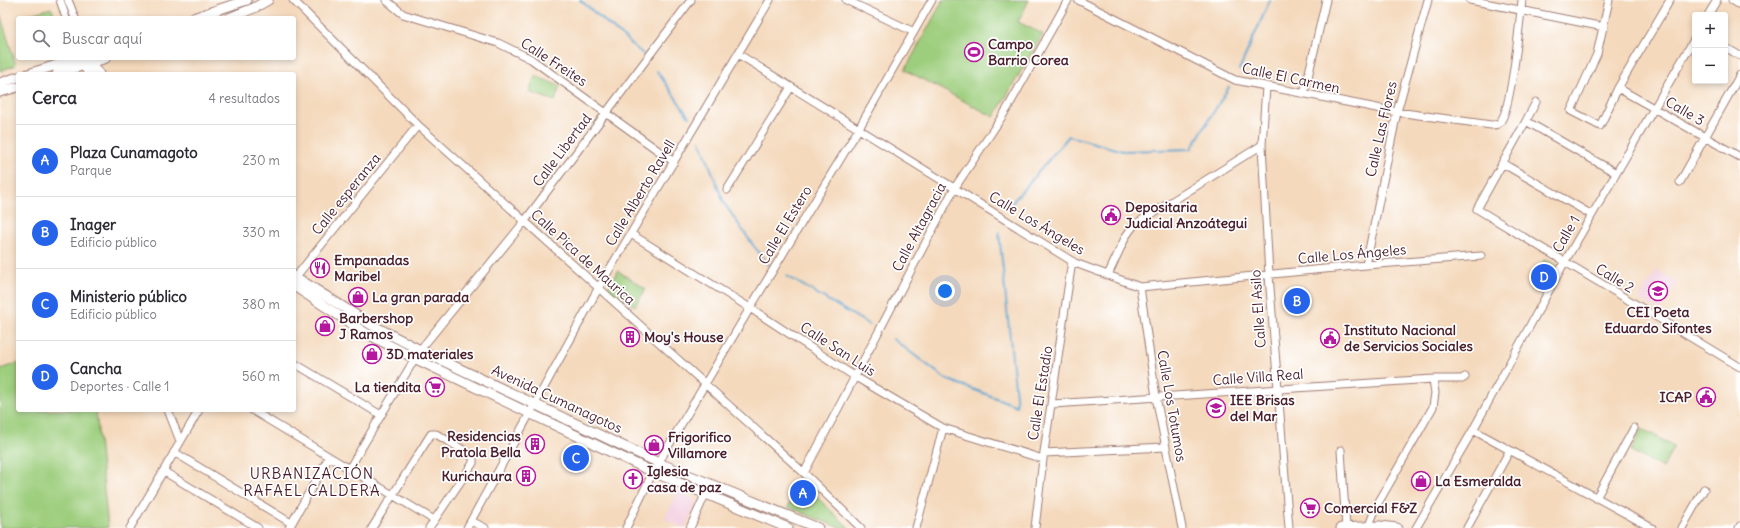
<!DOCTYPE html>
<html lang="es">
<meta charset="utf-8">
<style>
body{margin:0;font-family:Delius,sans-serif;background:#f7f7f7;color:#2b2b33}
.controls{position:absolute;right:12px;top:12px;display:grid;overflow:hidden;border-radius:4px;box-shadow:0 2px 6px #0003}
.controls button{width:36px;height:36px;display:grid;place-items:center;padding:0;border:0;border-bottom:1px solid #e1e1e2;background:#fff;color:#2b2b33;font:20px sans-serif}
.you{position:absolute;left:945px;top:291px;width:14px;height:14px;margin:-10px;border:3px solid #fff;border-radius:50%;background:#1a73e8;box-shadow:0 0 0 6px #1a73e833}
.badge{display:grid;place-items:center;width:26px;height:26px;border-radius:50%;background:#2563eb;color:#fff;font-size:13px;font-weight:700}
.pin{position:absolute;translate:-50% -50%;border:2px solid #fff;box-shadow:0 1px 4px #0006}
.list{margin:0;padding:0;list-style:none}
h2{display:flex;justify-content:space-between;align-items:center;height:52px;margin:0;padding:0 16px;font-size:17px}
h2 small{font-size:13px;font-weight:400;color:#7c7c81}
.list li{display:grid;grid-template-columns:26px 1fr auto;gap:12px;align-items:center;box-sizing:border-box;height:72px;padding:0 16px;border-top:1px solid #e1e1e2}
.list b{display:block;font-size:15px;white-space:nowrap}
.list p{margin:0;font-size:13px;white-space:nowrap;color:#7c7c81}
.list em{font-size:13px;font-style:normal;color:#7c7c81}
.icon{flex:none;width:22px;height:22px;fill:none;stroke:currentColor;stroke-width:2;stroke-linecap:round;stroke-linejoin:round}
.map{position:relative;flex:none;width:1740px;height:528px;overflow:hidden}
.search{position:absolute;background:#fff;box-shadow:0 2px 6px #0003;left:16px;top:16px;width:280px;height:44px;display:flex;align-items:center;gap:10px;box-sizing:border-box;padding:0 14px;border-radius:4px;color:#7c7c81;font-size:15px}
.panel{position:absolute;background:#fff;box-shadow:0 2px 6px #0003;left:16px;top:72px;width:280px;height:340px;border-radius:4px}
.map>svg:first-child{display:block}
.built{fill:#f3cfdf}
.green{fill:#9dce7d;stroke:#747654}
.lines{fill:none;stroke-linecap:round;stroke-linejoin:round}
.stream{stroke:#57a3cf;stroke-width:2}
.minor-casing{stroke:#9f7c74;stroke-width:9}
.tertiary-casing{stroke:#9f7c74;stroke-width:11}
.minor{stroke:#fff;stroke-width:7}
.tertiary{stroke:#fff;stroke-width:9}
.labels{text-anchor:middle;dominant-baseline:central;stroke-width:3.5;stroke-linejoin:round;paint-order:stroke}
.poi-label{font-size:14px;font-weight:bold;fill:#4a1f2b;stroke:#fff;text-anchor:start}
.street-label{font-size:14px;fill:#4a1f2b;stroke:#fff}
.neighbourhood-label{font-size:15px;letter-spacing:1px;fill:#4a1f2b;stroke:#fff}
</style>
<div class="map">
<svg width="1740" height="528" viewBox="0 0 1740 528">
<rect width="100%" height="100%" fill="#fff"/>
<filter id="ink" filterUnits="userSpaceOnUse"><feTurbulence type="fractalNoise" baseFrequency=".025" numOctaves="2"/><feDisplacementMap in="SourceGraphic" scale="8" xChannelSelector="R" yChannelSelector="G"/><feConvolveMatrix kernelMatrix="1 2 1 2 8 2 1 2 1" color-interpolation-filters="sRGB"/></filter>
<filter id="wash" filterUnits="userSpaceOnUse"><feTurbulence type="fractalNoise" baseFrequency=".012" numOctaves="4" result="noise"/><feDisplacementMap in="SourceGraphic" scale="16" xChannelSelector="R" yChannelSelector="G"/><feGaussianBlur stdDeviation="0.9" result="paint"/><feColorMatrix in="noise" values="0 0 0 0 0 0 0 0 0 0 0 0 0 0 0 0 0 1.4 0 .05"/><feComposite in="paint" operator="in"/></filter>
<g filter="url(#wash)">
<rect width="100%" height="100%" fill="#f4d9bc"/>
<!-- built -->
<path class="built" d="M1657,270L1677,282L1660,311L1639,299Z
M678,492L697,501L685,528L664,519Z"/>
<!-- green -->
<path class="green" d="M943,0H1029L1018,22L1043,34L994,117L905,70Z
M51,8L56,18H20V17Z
M0,14L16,65L0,71Z
M535,76L560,86L555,101L529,92Z
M1545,259L1560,268L1544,296L1528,287Z
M618,271L646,289L635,306L607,289Z
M18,363V410H96L108,528H0V369Z
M1642,429L1674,446L1663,468L1631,451Z
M799,480L849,528H840L788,507Z"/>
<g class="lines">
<!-- stream -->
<path class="stream" d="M580,0L643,54
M1239,70L1270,0
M657,71L689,117
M700,140L724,203L753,245L769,265
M1010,205L1069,136L1123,151L1191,149L1229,87
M787,276L870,325
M893,339L946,379L1017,406L999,232"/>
</g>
</g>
<g filter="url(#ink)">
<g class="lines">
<defs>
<path id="minor" d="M60,0L66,18
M68,0L75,18
M293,0L418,125L804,473L861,528
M386,0L403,14L498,43L531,59L674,162
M846,0L914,32
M1078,0L1235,80L1397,112L1491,125C1495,125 1498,125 1500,122C1511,111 1520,20 1522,0
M1470,0L1604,27
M1609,0L1597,54L1571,111L1600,126L1618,88L1670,0
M1732,0L1740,5
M1708,15L1717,0
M1725,47L1740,56
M738,54L1075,263L1140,287L1366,265L1481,256
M1266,87L1262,145L1269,275L1289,528
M1618,88L1740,157
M1304,94L1326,0
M1526,121L1536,102
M1502,163L1592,215
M1616,173L1526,121L1477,209L1740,367
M1680,182L1740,75
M727,190L791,87
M631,234L750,308L854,376L943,428L1043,459
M1366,265L1397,112L1428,0
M1108,275L1126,236L1134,225L1262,145
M294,279L418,125
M1140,287L1156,397L1182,528
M294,363L381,415
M1052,404L1433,379H1462L1465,377
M168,410L180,441
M252,410L434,520
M1473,430L1652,528
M1341,450L1346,528
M174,452L291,523
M1044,453L1165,447
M349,469L420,350L524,222L691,0
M163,471L258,528
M804,473L954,189L1007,109L1068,0
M1596,498L1634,428
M471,521L485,528
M130,528L199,410
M289,528L329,457
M372,528L431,434H436L470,454L473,458V463L429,528
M467,528L599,287L770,0
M626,528L653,472L750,308L858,130L932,0
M690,528L705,495
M916,528L943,428
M1035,528L1043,459L1072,261
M1368,528L1377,505L1433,407L1435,393L1433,379
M1416,528L1473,430L1564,263L1695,38
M1467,528L1510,450
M1682,528L1704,489
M1739,528L1740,526"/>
<path id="tertiary" d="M193,18L247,0
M229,18L254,8L268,0
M89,58L99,74
M82,61L89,74
M28,74L79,58
M57,74L106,58
M0,83L18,77
M0,92L18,87
M294,276L370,324L420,350L659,463L818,528
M294,286L364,332L414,358L653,472L788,528
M1341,528L1380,526L1397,528"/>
</defs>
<!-- minor casing -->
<use href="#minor" class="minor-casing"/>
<!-- tertiary casing -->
<use href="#tertiary" class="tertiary-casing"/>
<!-- minor -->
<use href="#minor" class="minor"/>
<!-- tertiary -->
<use href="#tertiary" class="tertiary"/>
</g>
</g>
<!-- icons -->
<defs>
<symbol id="stadium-ring" viewBox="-11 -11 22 22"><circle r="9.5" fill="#fff" stroke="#b5179e" stroke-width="1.5"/><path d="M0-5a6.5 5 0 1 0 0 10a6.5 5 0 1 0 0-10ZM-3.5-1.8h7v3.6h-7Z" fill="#b5179e"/></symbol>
<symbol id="civic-ring" viewBox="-11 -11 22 22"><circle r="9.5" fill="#fff" stroke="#b5179e" stroke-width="1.5"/><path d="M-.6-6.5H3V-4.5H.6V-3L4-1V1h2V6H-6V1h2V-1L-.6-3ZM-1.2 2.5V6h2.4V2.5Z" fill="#b5179e"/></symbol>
<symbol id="restaurant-ring" viewBox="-11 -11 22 22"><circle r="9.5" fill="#fff" stroke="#b5179e" stroke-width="1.5"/><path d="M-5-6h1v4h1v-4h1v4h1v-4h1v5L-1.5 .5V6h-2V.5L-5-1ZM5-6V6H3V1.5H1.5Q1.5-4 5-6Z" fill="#b5179e"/></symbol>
<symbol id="school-ring" viewBox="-11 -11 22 22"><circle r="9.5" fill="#fff" stroke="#b5179e" stroke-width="1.5"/><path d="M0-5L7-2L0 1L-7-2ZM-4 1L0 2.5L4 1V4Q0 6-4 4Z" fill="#b5179e"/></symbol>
<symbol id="shop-ring" viewBox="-11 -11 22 22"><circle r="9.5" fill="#fff" stroke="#b5179e" stroke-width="1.5"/><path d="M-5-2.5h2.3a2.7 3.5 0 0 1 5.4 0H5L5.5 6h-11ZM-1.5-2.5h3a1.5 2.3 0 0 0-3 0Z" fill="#b5179e"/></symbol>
<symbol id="building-ring" viewBox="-11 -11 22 22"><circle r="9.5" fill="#fff" stroke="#b5179e" stroke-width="1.5"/><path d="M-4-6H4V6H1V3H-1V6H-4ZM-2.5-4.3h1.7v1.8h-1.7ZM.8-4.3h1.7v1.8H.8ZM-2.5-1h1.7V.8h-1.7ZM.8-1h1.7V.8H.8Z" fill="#b5179e"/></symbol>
<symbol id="supermarket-ring" viewBox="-11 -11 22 22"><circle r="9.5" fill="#fff" stroke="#b5179e" stroke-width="1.5"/><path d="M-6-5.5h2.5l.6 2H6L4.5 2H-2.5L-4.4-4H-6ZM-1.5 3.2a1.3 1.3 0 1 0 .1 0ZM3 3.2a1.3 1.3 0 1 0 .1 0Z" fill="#b5179e"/></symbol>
<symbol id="church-ring" viewBox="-11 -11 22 22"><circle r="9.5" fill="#fff" stroke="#b5179e" stroke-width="1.5"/><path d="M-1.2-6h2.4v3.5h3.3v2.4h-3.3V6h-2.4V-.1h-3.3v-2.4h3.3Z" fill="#b5179e"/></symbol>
</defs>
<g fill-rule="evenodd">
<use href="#stadium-ring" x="963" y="41" width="22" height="22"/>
<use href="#civic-ring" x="1100" y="204" width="22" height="22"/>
<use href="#restaurant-ring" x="309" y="257" width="22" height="22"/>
<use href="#school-ring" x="1647" y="280" width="22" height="22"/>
<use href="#shop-ring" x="347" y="286" width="22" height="22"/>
<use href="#shop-ring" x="314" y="315" width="22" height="22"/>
<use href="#building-ring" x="619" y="326" width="22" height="22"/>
<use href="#civic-ring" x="1319" y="327" width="22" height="22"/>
<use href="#shop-ring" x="361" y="343" width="22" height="22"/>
<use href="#supermarket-ring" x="424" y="376" width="22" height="22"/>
<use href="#civic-ring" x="1695" y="386" width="22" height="22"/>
<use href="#school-ring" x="1205" y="397" width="22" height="22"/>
<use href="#building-ring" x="524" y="433" width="22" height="22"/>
<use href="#shop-ring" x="643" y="434" width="22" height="22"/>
<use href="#building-ring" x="515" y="465" width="22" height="22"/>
<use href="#church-ring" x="622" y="468" width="22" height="22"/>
<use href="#shop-ring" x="1410" y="470" width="22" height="22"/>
<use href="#supermarket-ring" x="1299" y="497" width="22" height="22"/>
</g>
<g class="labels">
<!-- poi labels -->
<g class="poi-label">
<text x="988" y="44">Campo<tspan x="988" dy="16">Barrio Corea</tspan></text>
<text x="1125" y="207">Depositaria<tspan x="1125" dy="16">Judicial Anzoátegui</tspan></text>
<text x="334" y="260">Empanadas<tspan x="334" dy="16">Maribel</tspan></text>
<text x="372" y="297">La gran parada</text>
<text x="1658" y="312" text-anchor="middle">CEI Poeta<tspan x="1658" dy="16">Eduardo Sifontes</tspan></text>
<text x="339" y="318">Barbershop<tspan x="339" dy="16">J Ramos</tspan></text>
<text x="1344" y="330">Instituto Nacional<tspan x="1344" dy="16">de Servicios Sociales</tspan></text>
<text x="644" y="337">Moy's House</text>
<text x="386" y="354">3D materiales</text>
<text x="421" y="387" text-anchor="end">La tiendita</text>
<text x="1692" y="397" text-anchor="end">ICAP</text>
<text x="1230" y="400">IEE Brisas<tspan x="1230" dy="16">del Mar</tspan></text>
<text x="521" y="436" text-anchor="end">Residencias<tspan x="521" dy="16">Pratola Bella</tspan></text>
<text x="668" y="437">Frigorifico<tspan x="668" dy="16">Villamore</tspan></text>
<text x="647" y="471">Iglesia<tspan x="647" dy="16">casa de paz</tspan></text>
<text x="512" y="476" text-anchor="end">Kurichaura</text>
<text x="1435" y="481">La Esmeralda</text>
<text x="1324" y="508">Comercial F&amp;Z</text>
</g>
<!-- street labels -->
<g class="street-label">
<text transform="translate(554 62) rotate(33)">Calle Freites</text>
<text transform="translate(1291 78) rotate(12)">Calle El Carmen</text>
<text transform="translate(1685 111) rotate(30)">Calle 3</text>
<text transform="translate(1381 129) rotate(-77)">Calle Las Flores</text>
<text transform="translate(562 150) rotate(-53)">Calle Libertad</text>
<text transform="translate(640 193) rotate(-59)">Calle Alberto Ravell</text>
<text transform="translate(346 194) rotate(-51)">Calle esperanza</text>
<text transform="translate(1037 223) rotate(31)">Calle Los Ángeles</text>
<text transform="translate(785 225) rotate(-59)">Calle El Estero</text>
<text transform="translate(919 227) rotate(-62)">Calle Altagracia</text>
<text transform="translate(1566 234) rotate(-60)">Calle 1</text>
<text transform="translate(1352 254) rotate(-5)">Calle Los Ángeles</text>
<text transform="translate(583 257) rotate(42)">Calle Pica de Maurica</text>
<text transform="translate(1615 278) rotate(31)">Calle 2</text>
<text transform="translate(1258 309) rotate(-94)">Calle El Asilo</text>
<text transform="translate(838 349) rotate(33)">Calle San Luis</text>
<text transform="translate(1258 377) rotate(-4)">Calle Villa Real</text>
<text transform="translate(1040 393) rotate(-81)">Calle El Estadio</text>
<text transform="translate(557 399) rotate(25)">Avenida Cumanagotos</text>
<text transform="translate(1172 406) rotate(80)">Calle Los Totumos</text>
</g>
<!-- neighbourhood labels -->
<g class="neighbourhood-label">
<text x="312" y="473">URBANIZACIÓN<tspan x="312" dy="17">RAFAEL CALDERA</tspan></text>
</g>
</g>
</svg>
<div class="controls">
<button>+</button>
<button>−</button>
</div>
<div class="you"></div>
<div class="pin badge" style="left:803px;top:493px">A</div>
<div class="pin badge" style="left:1297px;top:301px">B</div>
<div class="pin badge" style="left:576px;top:458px">C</div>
<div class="pin badge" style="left:1544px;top:277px">D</div>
<div class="search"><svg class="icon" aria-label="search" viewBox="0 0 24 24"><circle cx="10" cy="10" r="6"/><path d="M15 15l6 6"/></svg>Buscar aquí</div>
<section class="panel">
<h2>Cerca<small>4 resultados</small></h2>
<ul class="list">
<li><span class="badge">A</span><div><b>Plaza Cunamagoto</b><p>Parque</p></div><em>230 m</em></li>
<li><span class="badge">B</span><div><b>Inager</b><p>Edificio público</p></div><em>330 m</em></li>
<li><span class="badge">C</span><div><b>Ministerio público</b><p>Edificio público</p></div><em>380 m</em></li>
<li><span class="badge">D</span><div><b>Cancha</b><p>Deportes · Calle 1</p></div><em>560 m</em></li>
</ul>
</section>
</div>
